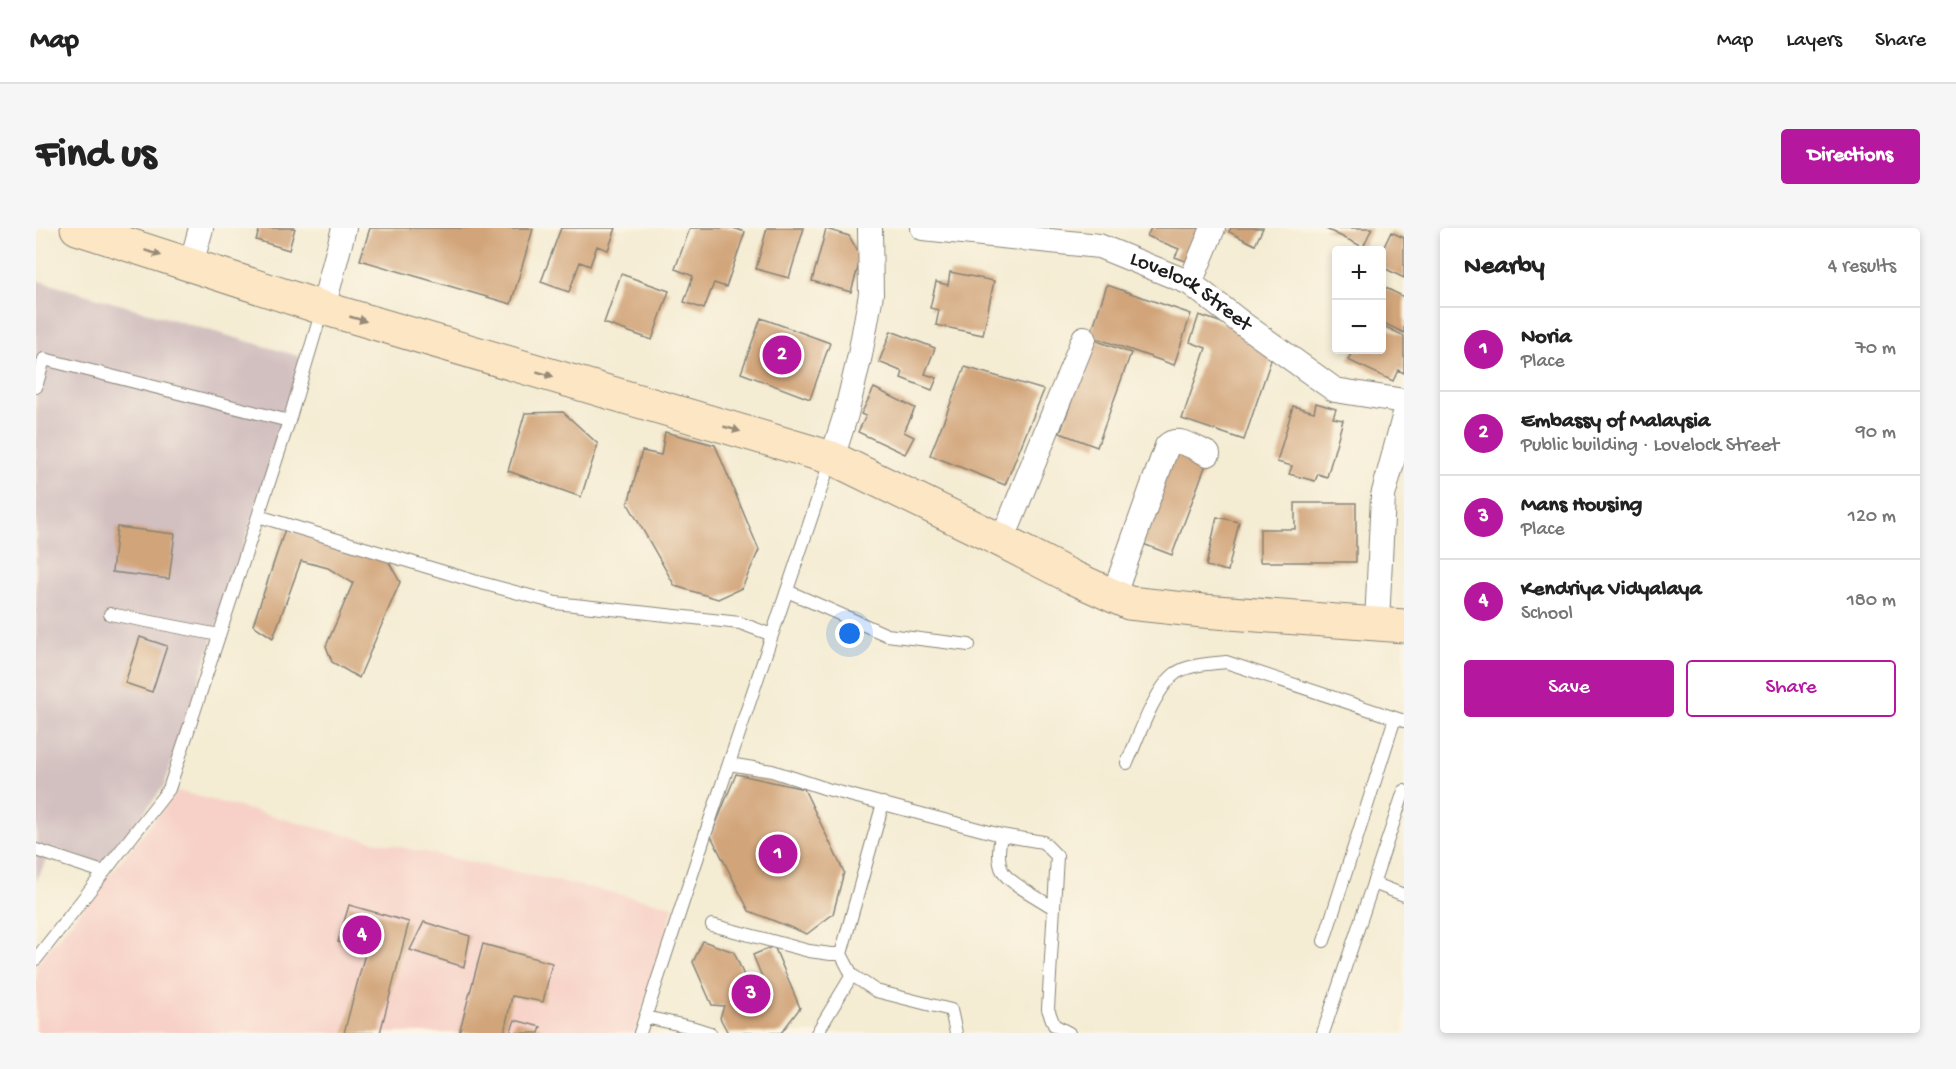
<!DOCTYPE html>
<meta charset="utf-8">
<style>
body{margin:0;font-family:"Gochi Hand",sans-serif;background:#f6f6f6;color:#222}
.controls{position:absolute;right:18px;top:18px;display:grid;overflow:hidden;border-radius:6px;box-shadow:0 3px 9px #0003}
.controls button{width:54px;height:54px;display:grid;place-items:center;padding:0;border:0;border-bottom:2px solid #e0e0e0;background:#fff;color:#222;font:30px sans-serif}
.you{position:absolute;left:814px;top:406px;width:21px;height:21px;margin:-15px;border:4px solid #fff;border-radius:50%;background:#1a73e8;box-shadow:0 0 0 9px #1a73e833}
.badge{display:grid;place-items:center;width:39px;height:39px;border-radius:50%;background:#b5179e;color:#fff;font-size:20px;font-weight:700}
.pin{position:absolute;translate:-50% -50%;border:3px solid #fff;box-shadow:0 2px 6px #0006}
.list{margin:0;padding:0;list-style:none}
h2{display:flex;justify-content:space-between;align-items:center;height:78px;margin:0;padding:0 24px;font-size:26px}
h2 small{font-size:20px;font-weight:400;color:#767676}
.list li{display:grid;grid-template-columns:39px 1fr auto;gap:18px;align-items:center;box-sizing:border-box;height:84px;padding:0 24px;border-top:2px solid #e0e0e0}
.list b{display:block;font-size:22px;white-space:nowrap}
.list p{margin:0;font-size:20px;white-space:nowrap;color:#767676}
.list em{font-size:20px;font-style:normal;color:#767676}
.actions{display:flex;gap:12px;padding:18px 24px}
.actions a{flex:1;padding:14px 0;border:2px solid #b5179e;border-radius:6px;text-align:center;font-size:21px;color:#b5179e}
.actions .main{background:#b5179e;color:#fff}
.map{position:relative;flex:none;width:1368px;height:805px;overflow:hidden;border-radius:6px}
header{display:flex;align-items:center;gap:36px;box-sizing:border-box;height:84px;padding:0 30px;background:#fff;border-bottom:2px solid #e0e0e0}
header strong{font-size:28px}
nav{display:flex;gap:33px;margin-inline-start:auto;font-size:21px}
.intro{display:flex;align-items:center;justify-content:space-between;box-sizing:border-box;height:144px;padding:0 36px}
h1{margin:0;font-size:42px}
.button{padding:15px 27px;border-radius:6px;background:#b5179e;color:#fff;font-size:21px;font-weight:700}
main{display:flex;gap:36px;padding:0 36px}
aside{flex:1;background:#fff;border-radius:6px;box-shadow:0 3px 9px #0003}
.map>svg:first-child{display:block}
.built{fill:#f7d1c8}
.industrial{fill:#d2bfc0}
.building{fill:#d1a479}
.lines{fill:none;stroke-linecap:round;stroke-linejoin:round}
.lane-casing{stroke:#888478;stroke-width:14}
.street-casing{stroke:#888478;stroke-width:26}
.secondary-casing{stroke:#888478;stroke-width:35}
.lane{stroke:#fff;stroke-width:12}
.street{stroke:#fff;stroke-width:24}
.secondary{stroke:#fce6c4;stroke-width:33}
.oneway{fill:#978b78}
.labels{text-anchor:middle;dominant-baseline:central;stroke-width:5;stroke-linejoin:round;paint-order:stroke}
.street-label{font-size:22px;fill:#1c1c1c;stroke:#fcf5e5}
</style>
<header>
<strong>Map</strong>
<nav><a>Map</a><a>Layers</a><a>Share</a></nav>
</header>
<div class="intro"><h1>Find us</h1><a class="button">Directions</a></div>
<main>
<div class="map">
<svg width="1368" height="805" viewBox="0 0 1368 805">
<rect width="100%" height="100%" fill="#fcf5e5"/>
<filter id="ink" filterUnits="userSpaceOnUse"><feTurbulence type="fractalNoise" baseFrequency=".0167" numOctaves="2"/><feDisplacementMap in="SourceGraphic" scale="12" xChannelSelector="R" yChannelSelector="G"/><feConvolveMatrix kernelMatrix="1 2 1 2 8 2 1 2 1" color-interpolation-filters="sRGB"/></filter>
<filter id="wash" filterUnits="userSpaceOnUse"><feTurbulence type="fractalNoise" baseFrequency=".008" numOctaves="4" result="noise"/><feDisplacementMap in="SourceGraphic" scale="24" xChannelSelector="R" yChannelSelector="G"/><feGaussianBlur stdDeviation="1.35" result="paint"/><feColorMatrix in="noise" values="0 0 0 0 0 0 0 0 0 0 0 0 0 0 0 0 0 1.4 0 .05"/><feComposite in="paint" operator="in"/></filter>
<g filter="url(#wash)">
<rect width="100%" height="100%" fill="#f4ecd3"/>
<!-- built -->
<path class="built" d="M142,563L305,606L638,678L599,805H0V737Z"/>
<!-- industrial -->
<path class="industrial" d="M0,52L269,130L128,558L67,638L16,619L0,654Z"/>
<g id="blocks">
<!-- building -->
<path class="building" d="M224,0H259L253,22L220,12Z
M334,0H492L497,1L475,76L324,32Z
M525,0H580L572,22L561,18L554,38L544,34L533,64L505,54Z
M654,0H697L709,4L690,59L678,55L668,81L648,74L657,48L639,41Z
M731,0H768L753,50L720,41Z
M1115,0H1170L1155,35L1139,29L1143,21L1111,8Z
M1195,0H1227L1219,17L1193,4Z
M1288,0H1336L1327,19Z
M790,1L813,8L825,29L815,64L776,53Z
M1355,4L1368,10V50L1346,39V23Z
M914,44L958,53L947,107L900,97L903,82L894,80L900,54L912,57Z
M585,46L633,63L616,112L568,95Z
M1071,57L1155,86L1138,137L1054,108Z
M1346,58L1368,69V105L1346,94Z
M1163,87L1210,103L1238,123L1208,212L1146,191L1170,120L1154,114Z
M725,90L794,115L774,171L705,145Z
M1346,97L1368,108V145L1362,142L1357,153L1312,132L1317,122H1346Z
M855,103L899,120L889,146L901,150L896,162L865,150L867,144L843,134Z
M1058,112L1095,125L1061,219L1024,205Z
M929,139L1008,162L969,257L894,227Z
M838,160L879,180L868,204L878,209L869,226L822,204L830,188L825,186Z
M1280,175L1300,181L1297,190L1307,192L1291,249L1282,246L1279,253L1253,246L1256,238L1241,234L1257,178L1278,184Z
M527,184L562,216L545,269L472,243L489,185Z
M629,204L679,217L723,322L706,360L682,371L639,358L592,276L606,223L625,227Z
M1137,218L1172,231L1136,327L1102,314Z
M1259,275H1320V334H1224V301H1259Z
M1181,289L1203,294L1192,343L1170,338Z
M81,299L139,306L133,351L76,344Z
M249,301L351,331L364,354L323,450L296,434L290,418L317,355L292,340L265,333L237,410L217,397Z
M104,409L131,418L116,464L89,455Z
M700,546L768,561L808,644L797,686L771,706L713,683L675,608Z
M313,677L373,694L344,805H308L330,722L302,714Z
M388,694L434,708L428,739L374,722Z
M667,713L698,724L711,755L726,749L717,727L738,718L764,780L745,805H692L684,790L688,778L676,777L657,734Z
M447,716L516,735L507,774L476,768L468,805H423Z
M479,792L505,799L503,805H474Z"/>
</g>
</g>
<g filter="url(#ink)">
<use href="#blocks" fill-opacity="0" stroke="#888478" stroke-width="1.5"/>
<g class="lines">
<defs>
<path id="lane" d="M0,159L8,131L253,193
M222,288L438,353L520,375L704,395L736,407
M751,363L851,407L933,417
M74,386L183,407
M1091,535C1102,510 1119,460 1140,445C1154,436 1174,436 1190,434L1368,493
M693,536L736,543L791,561L965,607L1007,614L1021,628L1012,781L1018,797L1033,805
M965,607C963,619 961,633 967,644C972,654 1007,673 1018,680
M0,622L67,644
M1337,655L1368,667
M676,697L773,723L795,726H805L847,575
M1288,713L1359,490
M805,726L816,747L840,763L915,782L920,805
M0,731L133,561L253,193L286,82
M609,789L655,799L674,805
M604,805L668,610L795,231
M781,805L816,747
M1287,805L1368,563"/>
<g id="street">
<path id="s1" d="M887,0L1063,18L1154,55L1207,96L1299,162L1368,173"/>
<path d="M155,37L165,0"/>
<path d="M1154,55L1177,0"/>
<path d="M287,80L308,0"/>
<path d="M796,230L810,186L824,127L835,66L834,0"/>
<path d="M966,313L1048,110"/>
<path d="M1077,369L1131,218C1142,207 1160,221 1172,226"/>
<path d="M1341,395L1347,268L1368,189"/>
</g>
<path id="secondary" d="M41,0L287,80L796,230L966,313L1036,349L1093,375L1167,383L1368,398"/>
</defs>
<!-- lane casing -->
<use href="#lane" class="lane-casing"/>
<!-- street casing -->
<use href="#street" class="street-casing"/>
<!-- secondary casing -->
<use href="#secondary" class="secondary-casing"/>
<!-- lane -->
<use href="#lane" class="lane"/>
<!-- street -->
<use href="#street" class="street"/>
<!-- secondary -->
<use href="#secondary" class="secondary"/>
</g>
<!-- one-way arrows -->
<defs><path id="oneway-solid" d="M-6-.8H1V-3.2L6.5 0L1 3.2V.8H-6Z" transform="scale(1.5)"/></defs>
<g class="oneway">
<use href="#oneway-solid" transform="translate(117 25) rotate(18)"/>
<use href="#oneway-solid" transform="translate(322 91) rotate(16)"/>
<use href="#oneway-solid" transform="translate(509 146) rotate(16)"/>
<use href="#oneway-solid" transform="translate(696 201) rotate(16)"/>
</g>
</g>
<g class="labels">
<!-- street labels -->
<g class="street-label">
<text stroke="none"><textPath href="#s1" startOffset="280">Lovelock Street</textPath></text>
</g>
</g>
</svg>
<div class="controls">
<button>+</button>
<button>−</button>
</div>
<div class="you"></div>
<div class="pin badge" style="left:742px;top:626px">1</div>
<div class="pin badge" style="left:746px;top:127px">2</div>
<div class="pin badge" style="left:715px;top:766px">3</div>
<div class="pin badge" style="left:326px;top:707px">4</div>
</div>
<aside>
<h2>Nearby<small>4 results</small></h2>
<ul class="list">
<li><span class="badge">1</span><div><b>Noria</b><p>Place</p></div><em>70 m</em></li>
<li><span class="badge">2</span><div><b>Embassy of Malaysia</b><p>Public building · Lovelock Street</p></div><em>90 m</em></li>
<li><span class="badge">3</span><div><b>Mans Housing</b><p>Place</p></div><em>120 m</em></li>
<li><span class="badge">4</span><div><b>Kendriya Vidyalaya</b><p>School</p></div><em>180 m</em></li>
</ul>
<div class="actions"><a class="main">Save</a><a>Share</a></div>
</aside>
</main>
